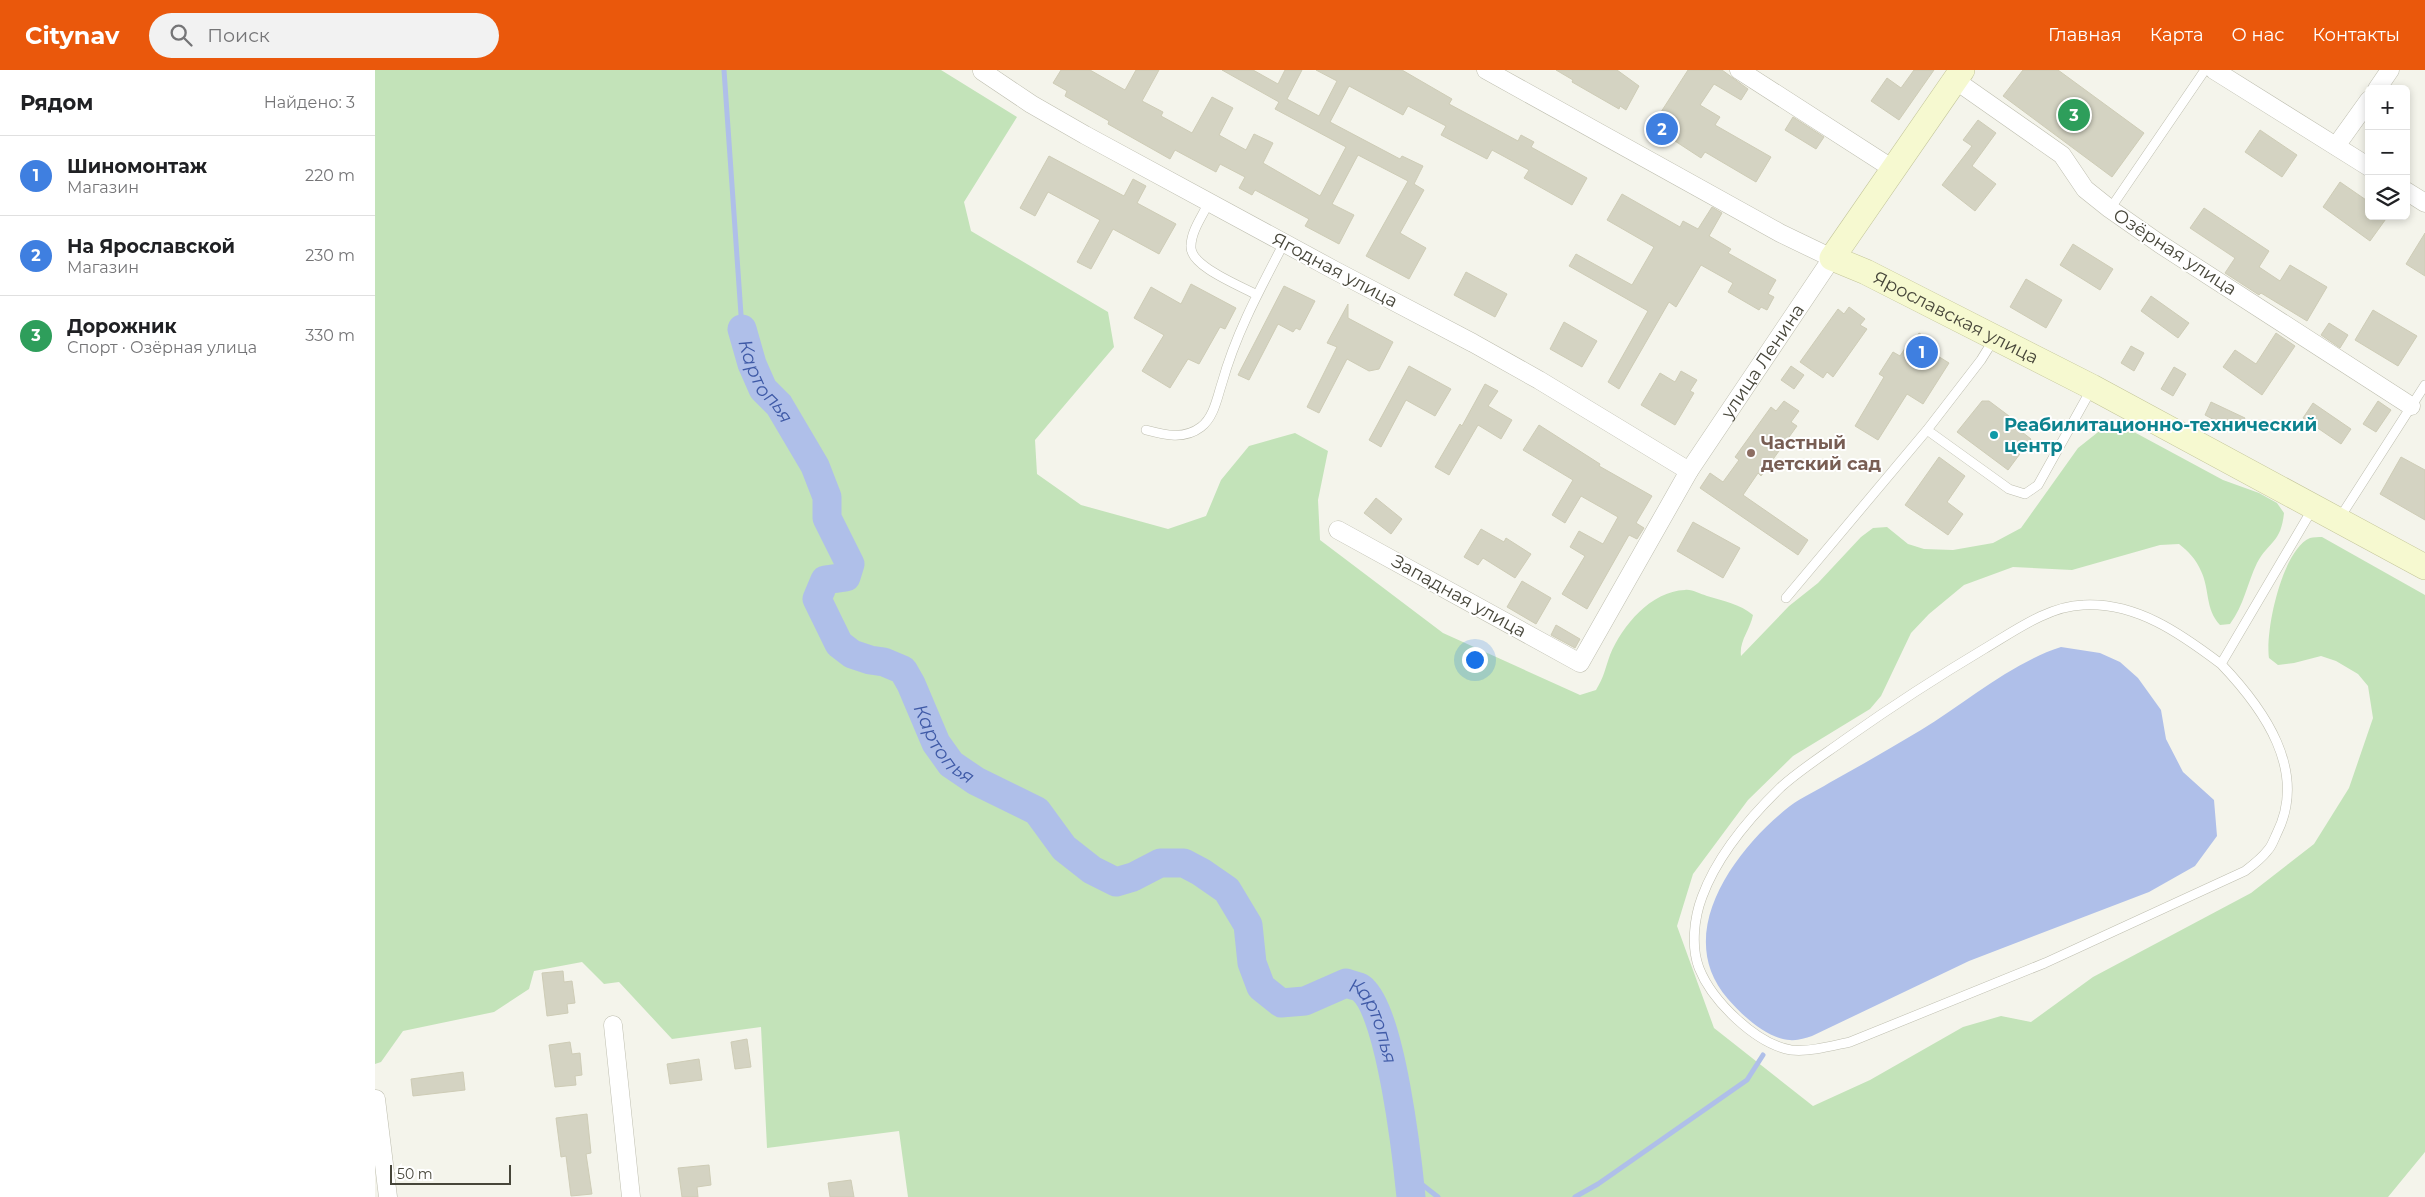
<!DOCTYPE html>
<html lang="ru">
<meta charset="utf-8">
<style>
body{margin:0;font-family:Montserrat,sans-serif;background:#f2f2f2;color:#202124}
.controls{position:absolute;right:15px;top:15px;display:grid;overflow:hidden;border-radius:8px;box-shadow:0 2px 8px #0003}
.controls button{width:45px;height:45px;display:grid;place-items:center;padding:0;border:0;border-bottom:1px solid #e0e0e0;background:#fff;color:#202124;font:25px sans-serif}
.scale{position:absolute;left:15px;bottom:12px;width:121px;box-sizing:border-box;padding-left:5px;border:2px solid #47463a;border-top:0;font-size:14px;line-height:18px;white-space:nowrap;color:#47463a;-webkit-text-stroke:4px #fff;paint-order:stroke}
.you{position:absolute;left:1099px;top:589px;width:18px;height:18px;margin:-12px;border:4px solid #fff;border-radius:50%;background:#1a73e8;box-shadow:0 0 0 8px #1a73e833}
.badge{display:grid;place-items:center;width:32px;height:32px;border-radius:50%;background:#ea580c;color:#fff;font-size:16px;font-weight:700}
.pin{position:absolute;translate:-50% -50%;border:2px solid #fff;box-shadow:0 1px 5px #0006}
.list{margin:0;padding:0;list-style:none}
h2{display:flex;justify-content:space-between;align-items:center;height:65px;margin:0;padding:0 20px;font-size:21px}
h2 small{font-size:16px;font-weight:400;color:#757577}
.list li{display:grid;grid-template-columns:32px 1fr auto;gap:15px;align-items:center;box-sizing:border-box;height:80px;padding:0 20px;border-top:1px solid #e0e0e0}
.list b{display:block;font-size:19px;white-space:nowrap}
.list p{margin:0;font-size:16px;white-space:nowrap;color:#757577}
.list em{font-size:16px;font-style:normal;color:#757577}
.icon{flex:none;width:28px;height:28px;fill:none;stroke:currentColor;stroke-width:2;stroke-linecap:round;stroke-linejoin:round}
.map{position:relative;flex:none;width:2050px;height:1127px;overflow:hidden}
header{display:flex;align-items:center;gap:30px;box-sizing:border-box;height:70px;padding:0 25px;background:#ea580c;color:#fff}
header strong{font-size:24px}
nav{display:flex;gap:28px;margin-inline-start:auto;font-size:18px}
.search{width:350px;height:45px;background:#f2f2f2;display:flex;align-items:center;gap:12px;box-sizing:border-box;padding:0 18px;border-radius:28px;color:#757577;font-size:19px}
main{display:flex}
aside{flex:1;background:#fff}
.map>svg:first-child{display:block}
.green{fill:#c3e3b9}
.water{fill:#afbfe9}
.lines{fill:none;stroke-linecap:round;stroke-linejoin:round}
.stream{stroke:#afbfe9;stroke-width:5}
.river{stroke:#afbfe9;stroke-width:29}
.building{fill:#d4d3c2;stroke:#ceccb6}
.service-casing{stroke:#bebeaf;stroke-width:10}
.minor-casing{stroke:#bebeaf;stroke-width:19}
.secondary-casing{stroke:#c3c599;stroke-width:26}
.service{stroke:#fff;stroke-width:9}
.minor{stroke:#fff;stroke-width:18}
.secondary{stroke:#f6f9d0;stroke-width:25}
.culture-dot{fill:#0f9aa8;stroke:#fff;stroke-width:2}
.education-dot{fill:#8d6e63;stroke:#fff;stroke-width:2}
.labels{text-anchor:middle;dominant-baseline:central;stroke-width:4;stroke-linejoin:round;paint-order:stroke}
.street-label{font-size:18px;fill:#47463a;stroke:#fff}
.culture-label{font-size:18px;font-weight:bold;fill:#0d838f;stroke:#fff;text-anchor:start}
.education-label{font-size:18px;font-weight:bold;fill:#785e54;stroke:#fff;text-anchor:start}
.water-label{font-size:19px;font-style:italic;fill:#3f5aa7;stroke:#fff}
</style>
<header>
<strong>Citynav</strong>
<div class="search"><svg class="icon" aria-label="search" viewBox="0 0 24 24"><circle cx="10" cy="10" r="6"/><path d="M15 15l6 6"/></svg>Поиск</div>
<nav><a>Главная</a><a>Карта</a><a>О нас</a><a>Контакты</a></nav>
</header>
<main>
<aside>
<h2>Рядом<small>Найдено: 3</small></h2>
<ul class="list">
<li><span class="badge" style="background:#3f7fe0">1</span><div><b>Шиномонтаж</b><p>Магазин</p></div><em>220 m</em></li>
<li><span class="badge" style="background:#3f7fe0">2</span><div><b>На Ярославской</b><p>Магазин</p></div><em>230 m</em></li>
<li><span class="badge" style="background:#2e9e5b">3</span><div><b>Дорожник</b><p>Спорт · Озёрная улица</p></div><em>330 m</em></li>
</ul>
</aside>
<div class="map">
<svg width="2050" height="1127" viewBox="0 0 2050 1127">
<rect width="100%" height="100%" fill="#f4f4eb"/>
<!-- green -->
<path class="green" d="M0,0H566L642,47L589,132L596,161L733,242L739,277L660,370L662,404L706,435L793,459L831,446L846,410L874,376L920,363L953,381L943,430L945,470L1068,563L1205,625L1221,620C1229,607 1230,599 1235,585C1247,556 1276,521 1310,520C1317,519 1325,524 1332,526C1348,531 1365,534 1378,545C1375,560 1364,571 1366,586L1414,536L1443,513L1486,467L1498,458L1512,457L1533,474L1549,479L1578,480L1618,473L1646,458L1703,378L1727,359L1759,362L1848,410L1884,423L1902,433L1909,443C1906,473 1894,471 1882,493C1872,514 1869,535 1855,554L1845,555C1830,539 1835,520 1826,501C1821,489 1813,481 1804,474L1785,475L1697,500L1638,497L1589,515L1554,544L1536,563L1506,626L1495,639L1418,686L1373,730L1318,804L1302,856L1339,958L1438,1036L1495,1010L1588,957L1626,946L1656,952L1718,907L1876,823L1939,774L1974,718L1998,648L1993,616L1983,604L1961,591L1946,586L1919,593L1903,595L1894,588C1890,561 1907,480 1935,468C1938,467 1944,467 1947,467L2050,525V1082L2013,1127H533L524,1061L392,1078L386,957L297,969L244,912L229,914L207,892L159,901L154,919L119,942L28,961L6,992L0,994Z"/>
<!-- water -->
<path class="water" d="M1686,577L1725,583L1745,592L1763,608L1786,640L1791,669L1808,702L1839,730L1842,766L1820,796L1774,822L1594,891L1437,966C1430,968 1422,971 1415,970C1392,969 1367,945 1353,929C1296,864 1361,778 1415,736C1427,727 1441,721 1454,713C1485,696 1516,678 1546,660C1590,633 1636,593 1686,577Z"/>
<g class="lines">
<!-- stream -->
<path class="stream" d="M349,0L367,259
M1035,1115L1045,1113L1063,1127
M1200,1127L1223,1114L1372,1010L1388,985"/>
<!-- river -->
<path class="river" id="s1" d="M367,259L377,294L388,319L404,335L440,396L452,427V448L475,494L471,507L450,510L442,529L464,574L477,584L495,590L509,592L528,600L536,614L561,673L576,694L601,711L662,741L689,778L717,800L741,812L758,807L785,793H809L826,802L852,820L873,855L877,893L886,917L906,933L930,931L971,913C976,915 985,916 988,920C1016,945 1032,1086 1036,1127"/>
</g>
<!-- building -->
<path class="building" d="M686,0H715L750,20L761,0H784L767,31L788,42L786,46L817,63L837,27L858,38L844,65L871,80L879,64L898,73L888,93L945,126L971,77L900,39L904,32L847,0H878L903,14L910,0H927L912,29L944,46L962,11L941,0H1027L1077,29L1074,34L1143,71L1146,65L1159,72L1156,77L1212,108L1197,135L1149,108L1154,100L1117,80L1112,89L1066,65L1071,56L1033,36L1028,45L974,16L955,52L1025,89L1027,86L1048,96L1039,114L1049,120L1025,163L1051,178L1034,209L991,186L1033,111L983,85L957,134L979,145L964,174L930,156L934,149L880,120L877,125L864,118L870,107L845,94L841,102L800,80L795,89L733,54L734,51L690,26L692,21L678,13Z
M1181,0H1242L1264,16L1251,40L1245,36L1244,39L1197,12L1198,10Z
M1313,0H1347L1373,19L1366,30L1339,14L1325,35L1345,47L1340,55L1396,87L1381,112L1330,82L1326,88L1277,56Z
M1539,0H1559L1524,50L1496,31L1512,8L1526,18Z
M1648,0H1683L1769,63L1737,107L1628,26Z
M1418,47L1449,67L1441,79L1410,60Z
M1603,50L1621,63L1597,96L1621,114L1600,141L1567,115L1597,76L1588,70Z
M1885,60L1922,85L1907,107L1870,82Z
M674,86L749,126L758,109L771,116L762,133L801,154L784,184L738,159L716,199L702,192L725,150L673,122L660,146L645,138Z
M1965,112L1994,132V146H2013L1995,171L1948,137Z
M1247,124L1305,157L1308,151L1323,159L1337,137L1347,143L1334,166L1356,179L1353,183L1401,210L1393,224L1399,227L1392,240L1386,237L1384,240L1353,222L1358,213L1326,195L1301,237L1294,232L1244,319L1233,312L1273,241L1194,196L1201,184L1257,215L1279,177L1232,150Z
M1829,138L1894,181L1884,197L1905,211L1915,195L1952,217L1932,251L1886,223L1884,225L1850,203L1860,188L1815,158Z
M2050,163V206L2031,194Z
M1698,174L1738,199L1725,220L1685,195Z
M1091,202L1132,224L1120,247L1079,225Z
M1651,209L1687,230L1671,258L1635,237Z
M816,214L861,238L850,259L845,257L824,294L813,289L795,318L767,301L789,265L759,248L776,217L806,234Z
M909,216L940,231L925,260L921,258L918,262L903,254L874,310L863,305Z
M1776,226L1814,253L1803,268L1766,241Z
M973,234V248L1018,272L1004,299L994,301L972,289L944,343L932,337L962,277L952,273Z
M1474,237L1490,249L1485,255L1492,259L1458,307L1452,302L1448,308L1425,292L1463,239L1469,244Z
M1998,240L2042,266L2023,296L1980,270Z
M1189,252L1222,271L1207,297L1175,279Z
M1954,253L1973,265L1965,278L1946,265Z
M1544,263L1563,275L1558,283L1574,293L1548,334L1532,324L1503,370L1480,356L1509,307L1504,304L1518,282L1525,286L1536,269L1539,271Z
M1901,263L1920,276L1887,325L1848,297L1860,280L1881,294Z
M1756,276L1769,283L1759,301L1746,293Z
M1034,296L1076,319L1060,346L1031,330L1006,377L994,370Z
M1416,296L1429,305L1419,319L1406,310Z
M1799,297L1811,304L1798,326L1786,319Z
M1306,301L1322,310L1315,321L1319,323L1300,355L1266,335L1285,303L1300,312Z
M1110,314L1123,321L1113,336L1137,350L1126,369L1103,355L1074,405L1060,397L1085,354L1087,356Z
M1409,331L1424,341L1416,352L1422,356L1386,406L1383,403L1368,425L1433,470L1423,485L1325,418L1335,403L1348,412L1364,390L1360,387L1396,337L1401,341Z
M1607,331H1614L1646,355L1643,359L1656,369L1633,400L1582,362Z
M2003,331L2016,340L2001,362L1988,354Z
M1836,332L1870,348L1862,362L1830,345Z
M1938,333L1976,359L1966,374L1928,348Z
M1164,355L1225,394L1224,396L1277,426L1261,453L1269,458L1262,469L1254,465L1212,539L1187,524L1210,486L1195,477L1204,461L1228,474L1243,447L1206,426L1190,453L1177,445L1198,410L1148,380Z
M1564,387L1590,406L1572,432L1588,444L1573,465L1530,435Z
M2026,387L2050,400V450L2005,424Z
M1001,428L1027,449L1016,464L989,443Z
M1318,452L1365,478L1348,508L1302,481Z
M1106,459L1129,472L1131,468L1156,484L1140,508L1108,488L1103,495L1089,487Z
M1147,511L1176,528L1161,554L1132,537Z
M1181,555L1205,569L1200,578L1176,565Z
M188,901L189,912L197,911L200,933L192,934L193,943L172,946L167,903Z
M372,969L376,997L360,999L356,972Z
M195,972L197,984L205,983L207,1005L200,1006L201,1015L180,1017L174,975Z
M324,989L327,1010L295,1014L292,994Z
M88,1002L90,1020L38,1026L36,1009Z
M212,1044L216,1083L211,1084L217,1124L196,1126L191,1086L186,1087L181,1048Z
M334,1095L336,1115L322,1117L323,1127H307L303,1098Z
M476,1110L479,1127H455L453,1113Z"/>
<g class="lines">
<defs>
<path id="service" d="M834,132C828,145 816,161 816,176C814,196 866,216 882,225
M1735,139L1830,0
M771,360C790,365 809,370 826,357C839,347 842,328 847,313C861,263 885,219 909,173
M1552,360L1634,419L1650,424L1663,415L1717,318
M1964,449L2050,315
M1411,528L1552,360L1606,290L1619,269
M1846,594C1805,563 1761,532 1708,535C1673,536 1638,562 1609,579C1562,607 1516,637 1472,668C1450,684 1426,699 1406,717C1375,747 1342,786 1327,827C1319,848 1316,877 1324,898C1337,931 1381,974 1416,980C1435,982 1456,976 1475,972L1670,893L1870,801C1878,795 1887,788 1893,780C1897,776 1899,769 1902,763C1933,701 1889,639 1846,594L1938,438"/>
<g id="minor">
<path d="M1364,0L1518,99"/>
<path d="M1839,0L1994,97"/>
<path d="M607,1L656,34L710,65L959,200L1098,273L1164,310L1314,401"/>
<path d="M1580,10L1687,85L1710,119L1735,139L1785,174L2036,336"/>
<path d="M2002,19L2015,0"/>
<path d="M1961,76L1994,30"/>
<path d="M2031,121L2050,133"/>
<path id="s2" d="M963,460L1205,593L1314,401L1457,188L1405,163L1111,0"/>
<path d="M238,955L256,1127"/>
<path d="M1,1029L13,1127"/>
</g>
<g id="secondary">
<path id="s3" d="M1587,0L1457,188L1491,202L1717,317L2050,497"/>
</g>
</defs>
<!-- service casing -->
<use href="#service" class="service-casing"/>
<!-- minor casing -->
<use href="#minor" class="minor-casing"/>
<!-- secondary casing -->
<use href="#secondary" class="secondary-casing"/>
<!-- service -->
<use href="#service" class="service"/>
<!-- minor -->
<use href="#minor" class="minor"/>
<!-- secondary -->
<use href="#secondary" class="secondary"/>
</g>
<!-- markers -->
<circle class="culture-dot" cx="1619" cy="365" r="5"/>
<circle class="education-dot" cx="1376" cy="383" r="5"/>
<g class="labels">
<!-- street labels -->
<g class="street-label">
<text transform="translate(1800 182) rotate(33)">Озёрная улица</text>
<text transform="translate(960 200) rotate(28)">Ягодная улица</text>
<text stroke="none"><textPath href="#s3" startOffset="366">Ярославская улица</textPath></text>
<text stroke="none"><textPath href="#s2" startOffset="629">улица Ленина</textPath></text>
<text transform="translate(1084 526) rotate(29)">Западная улица</text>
</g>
<!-- culture labels -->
<g class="culture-label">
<text x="1629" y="355">Реабилитационно-технический<tspan x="1629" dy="21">центр</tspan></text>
</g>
<!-- education labels -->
<g class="education-label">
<text x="1386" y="373">Частный<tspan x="1386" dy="21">детский сад</tspan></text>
</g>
<!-- water labels -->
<g class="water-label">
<text stroke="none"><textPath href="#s1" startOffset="58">Картопья</textPath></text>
<text stroke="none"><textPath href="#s1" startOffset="524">Картопья</textPath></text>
<text stroke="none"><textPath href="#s1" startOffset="1124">Картопья</textPath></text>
</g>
</g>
</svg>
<div class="controls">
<button>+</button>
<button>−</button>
<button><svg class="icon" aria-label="layers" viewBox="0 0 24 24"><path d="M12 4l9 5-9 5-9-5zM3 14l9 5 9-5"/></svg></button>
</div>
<div class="scale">50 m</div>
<div class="you"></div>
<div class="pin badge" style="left:1547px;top:282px;background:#3f7fe0">1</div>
<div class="pin badge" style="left:1287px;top:59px;background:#3f7fe0">2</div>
<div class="pin badge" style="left:1699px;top:45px;background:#2e9e5b">3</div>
</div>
</main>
